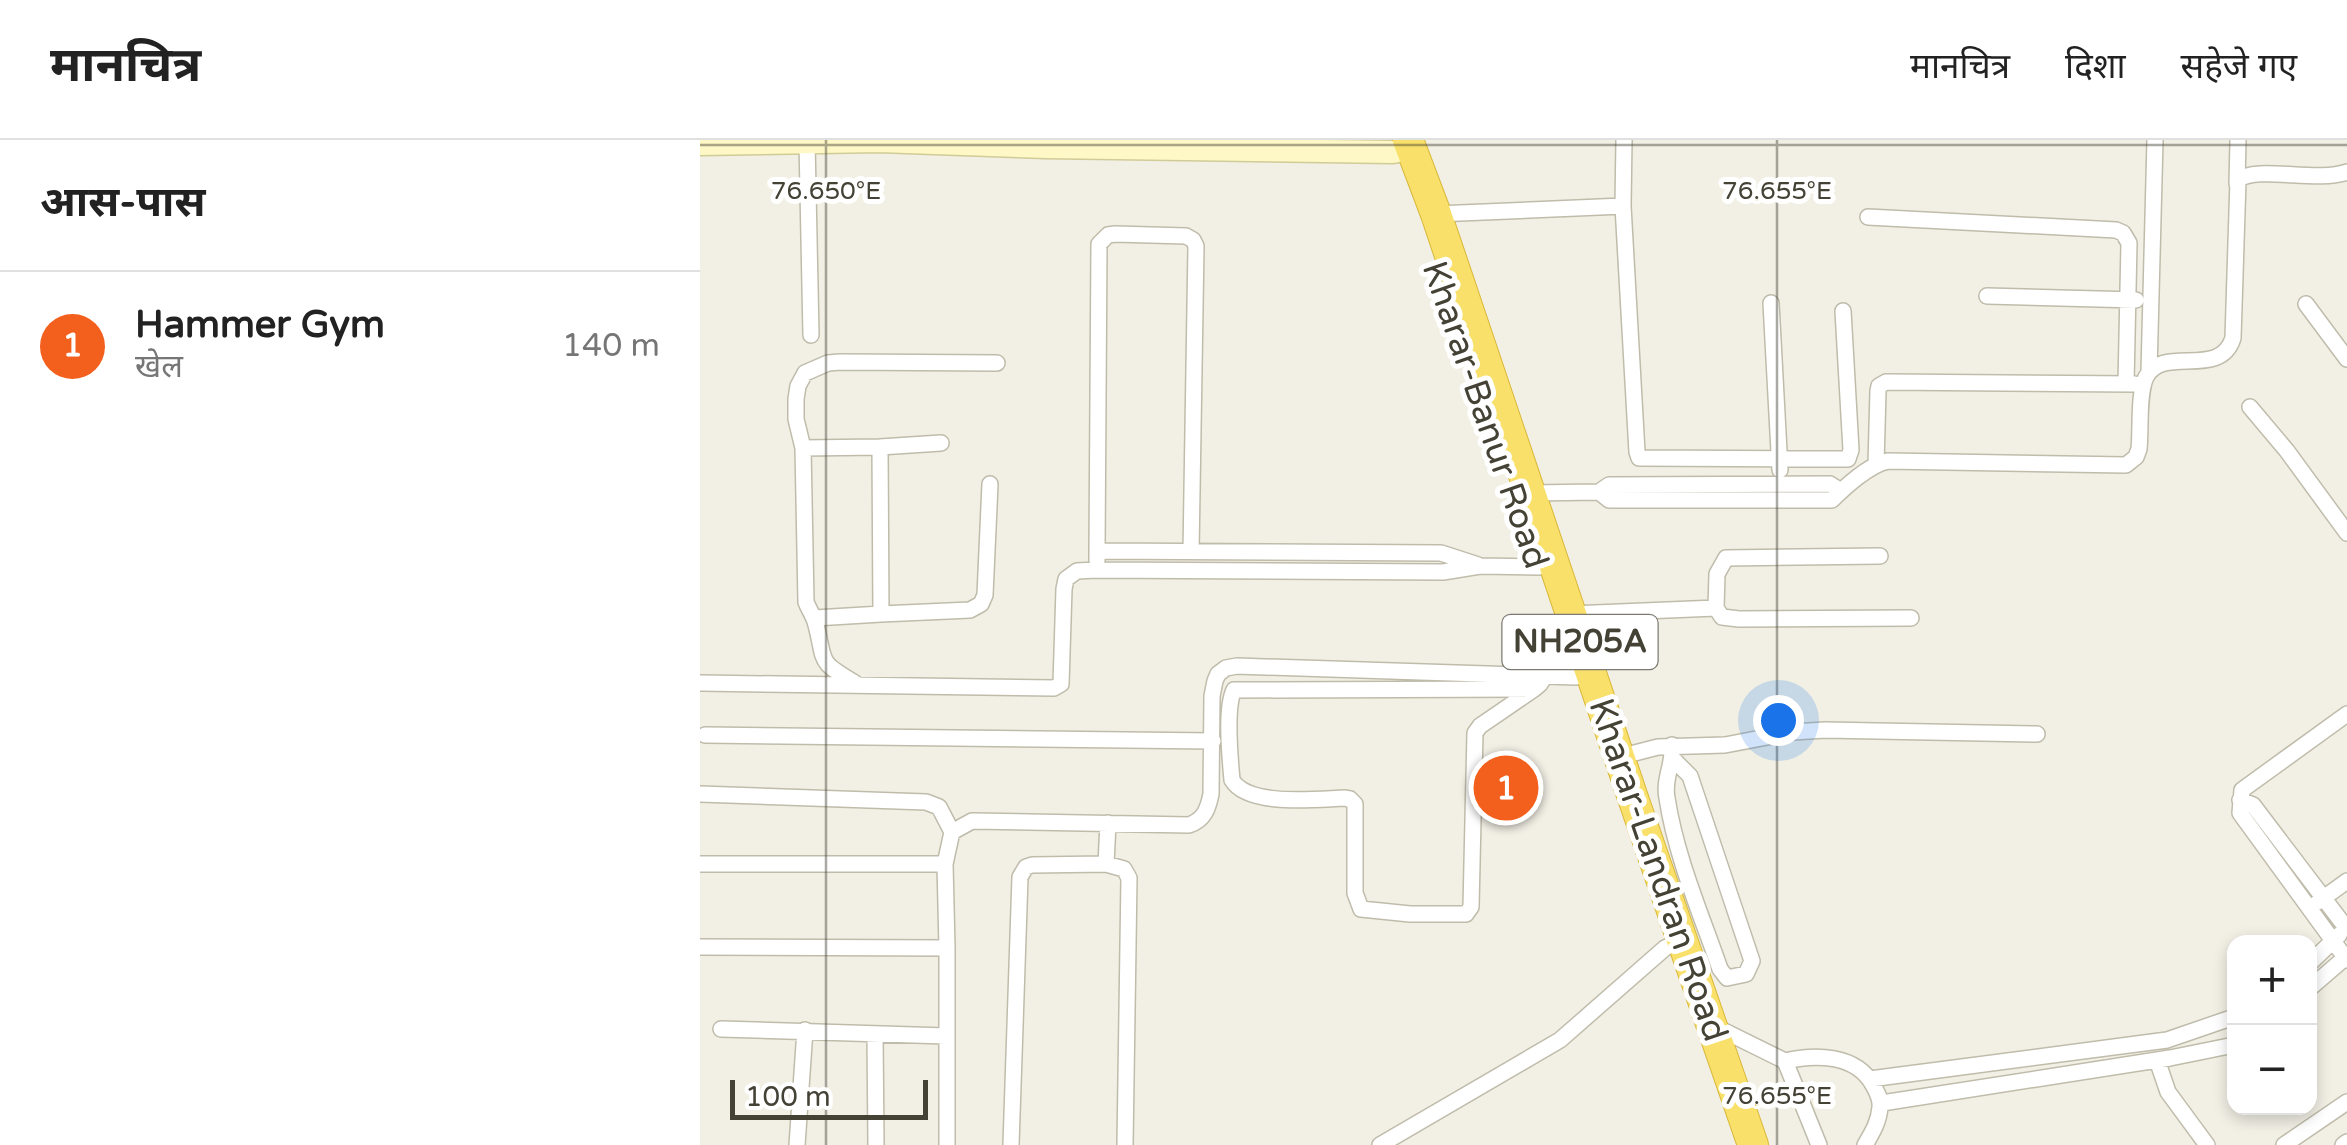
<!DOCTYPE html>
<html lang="hi">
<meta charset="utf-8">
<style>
body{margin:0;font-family:"Varela Round","Noto Sans Devanagari",sans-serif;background:#f6f6f6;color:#222}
.controls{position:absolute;right:30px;bottom:30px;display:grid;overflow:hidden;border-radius:20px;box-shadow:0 5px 15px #0003}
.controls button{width:90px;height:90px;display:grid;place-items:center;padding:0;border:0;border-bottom:2px solid #e0e0e0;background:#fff;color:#222;font:50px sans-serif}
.scale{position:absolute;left:30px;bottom:25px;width:198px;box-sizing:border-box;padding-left:10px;border:5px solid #444135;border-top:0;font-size:28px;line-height:35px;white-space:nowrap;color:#444135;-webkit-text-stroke:8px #fff;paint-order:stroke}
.you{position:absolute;left:1078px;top:580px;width:35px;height:35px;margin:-25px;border:8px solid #fff;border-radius:50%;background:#1a73e8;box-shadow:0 0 0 15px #1a73e833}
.badge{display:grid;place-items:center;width:65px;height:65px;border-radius:50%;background:#f35f1c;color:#fff;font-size:32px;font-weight:700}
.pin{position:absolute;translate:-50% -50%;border:5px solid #fff;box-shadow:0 2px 10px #0006}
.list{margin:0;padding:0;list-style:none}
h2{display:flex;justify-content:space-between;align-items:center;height:130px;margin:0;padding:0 40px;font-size:42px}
h2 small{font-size:32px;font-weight:400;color:#767676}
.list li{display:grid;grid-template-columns:65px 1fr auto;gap:30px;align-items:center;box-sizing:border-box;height:150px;padding:0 40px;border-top:2px solid #e0e0e0}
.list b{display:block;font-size:38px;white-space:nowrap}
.list p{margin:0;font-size:32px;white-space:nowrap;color:#767676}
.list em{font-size:32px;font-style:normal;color:#767676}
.map{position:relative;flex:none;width:1647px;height:1005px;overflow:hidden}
header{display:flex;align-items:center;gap:60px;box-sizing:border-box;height:140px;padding:0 50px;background:#fff;border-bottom:2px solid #e0e0e0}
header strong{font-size:48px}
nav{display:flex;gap:55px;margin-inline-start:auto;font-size:35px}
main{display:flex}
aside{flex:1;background:#fff}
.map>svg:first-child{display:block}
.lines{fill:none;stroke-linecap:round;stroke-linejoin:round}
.street-casing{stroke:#c0bcab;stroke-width:18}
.secondary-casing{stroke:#d1cb97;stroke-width:25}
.highway-casing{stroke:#d8b73a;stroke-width:32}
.street{stroke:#fff;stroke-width:15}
.secondary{stroke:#fdf8c5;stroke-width:22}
.highway{stroke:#f9e06a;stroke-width:30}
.ticks{fill:none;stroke:#444135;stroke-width:2.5;stroke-opacity:0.45}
.labels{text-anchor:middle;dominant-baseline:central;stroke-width:10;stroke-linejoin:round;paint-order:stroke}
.shield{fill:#fff;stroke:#7c7a72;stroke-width:2.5}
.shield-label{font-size:32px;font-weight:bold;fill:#444135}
.street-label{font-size:35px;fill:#444135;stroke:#fff}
.ticks-label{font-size:25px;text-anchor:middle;fill:#444135;stroke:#fff;stroke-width:10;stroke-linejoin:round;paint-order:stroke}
</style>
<header>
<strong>मानचित्र</strong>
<nav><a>मानचित्र</a><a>दिशा</a><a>सहेजे गए</a></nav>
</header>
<main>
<aside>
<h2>आस-पास<small></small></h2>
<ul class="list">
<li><span class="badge">1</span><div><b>Hammer Gym</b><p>खेल</p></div><em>140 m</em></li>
</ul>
</aside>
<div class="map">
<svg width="1647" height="1005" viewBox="0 0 1647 1005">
<rect width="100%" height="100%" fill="#f2f0e5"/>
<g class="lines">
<defs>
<path id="street" d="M924,0L923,66L937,312L939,318L1148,319L1151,310L1143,171
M107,2L111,195
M1537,44L1538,0
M736,74L923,66
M1168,77L1416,90L1423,93L1429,103L1426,244
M1287,156L1436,160
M1071,163L1080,330
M1606,164L1647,219
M1449,232L1455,0
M1550,267L1587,311L1647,393
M180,307L241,303
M103,308L180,307L181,474L115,478
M1176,324L1178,251L1179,246L1186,242L1435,244
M899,352L909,345L1130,344L1141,351
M830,353L899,352L909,360H1132C1144,348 1170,324 1188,321L1426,325L1436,317L1439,309C1441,290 1438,254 1446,237C1463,204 1520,240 1533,198L1538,40C1557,25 1617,43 1647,32
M397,411L399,104L408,95L415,94L486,96L493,100L496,106L491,412
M397,421V411L741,413L778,425
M1016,468L1022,477L1039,479L1211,478
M181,474L270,470L281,464L285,455L290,344
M871,474L1016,468L1017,434L1026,418L1180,416
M0,543L354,548L361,544L364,449L366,439L377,431L396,430L743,432L780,426L839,427
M155,543C116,520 126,523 116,485C114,476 109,470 106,462L103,308L96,279V259L98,246L105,233L128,223L140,222L297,223
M834,549L780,586L775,593L771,767L766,774H710L661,769L655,753V664L650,659L644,658C616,659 548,667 532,640C530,618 525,568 534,550L834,549L840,544L845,536
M1647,574L1542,650L1540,673L1647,820
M5,595L513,601
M972,605C974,624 963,639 967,658C976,717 1001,774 1020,829L1027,838L1046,834L1052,821L990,636L973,619
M919,617L958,607L1025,605L1093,592L1125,590L1337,594
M0,654L226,662L239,667L252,692
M1540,660L1553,665L1647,789
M0,724H245
M406,724L424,729L429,738L425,1005
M1618,762L1647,741
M0,807L247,808L245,724L252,692L272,681L489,685C504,680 508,669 511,654L512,556L515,541L518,534L526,528L537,526L876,537
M247,808V1005
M1610,823L1639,795
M1610,848L1647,816
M1014,886L1085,921C1115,914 1156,914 1173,945C1177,952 1181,959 1180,967C1179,982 1172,993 1165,1005
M21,889L246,896
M175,894L176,1005
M1457,920L1468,952L1507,1005
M1085,921L1119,1005
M1170,939L1467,900L1534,877
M1182,963L1470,918L1534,905
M97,1005L105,890
M311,1005L320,737L326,727L332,725L406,724L408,683
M680,1005L860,900L965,808L982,800
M1584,1005L1647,962
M1643,1005L1647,1002"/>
<path id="secondary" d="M0,4L179,1L346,7L693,12L711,9"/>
<path id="highway" d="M708,0L736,74L933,658L1053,1005"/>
</defs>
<!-- street casing -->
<use href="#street" class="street-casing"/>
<!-- secondary casing -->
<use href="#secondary" class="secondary-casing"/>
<!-- highway casing -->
<use href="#highway" class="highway-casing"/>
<!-- street -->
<use href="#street" class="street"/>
<!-- secondary -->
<use href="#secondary" class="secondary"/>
<!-- highway -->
<use href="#highway" class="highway"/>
</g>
<!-- ticks -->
<path class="ticks" d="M126,0V1005M1077,0V1005M0,5H1647"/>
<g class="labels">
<!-- shield labels -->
<rect class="shield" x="802.5" y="475" width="155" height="54" rx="8"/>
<g class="shield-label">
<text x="880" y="502">NH205A</text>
</g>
<!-- street labels -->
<g class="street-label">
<text transform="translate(785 275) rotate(71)">Kharar-Banur Road</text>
<text transform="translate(958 730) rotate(71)">Kharar-Landran Road</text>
</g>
</g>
<g class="ticks-label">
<text x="126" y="59">76.650°E</text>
<text x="1077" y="59">76.655°E</text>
<text x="1077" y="964">76.655°E</text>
</g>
</svg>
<div class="controls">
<button>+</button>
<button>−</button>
</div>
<div class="scale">100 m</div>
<div class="you"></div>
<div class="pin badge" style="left:806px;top:648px">1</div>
</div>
</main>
